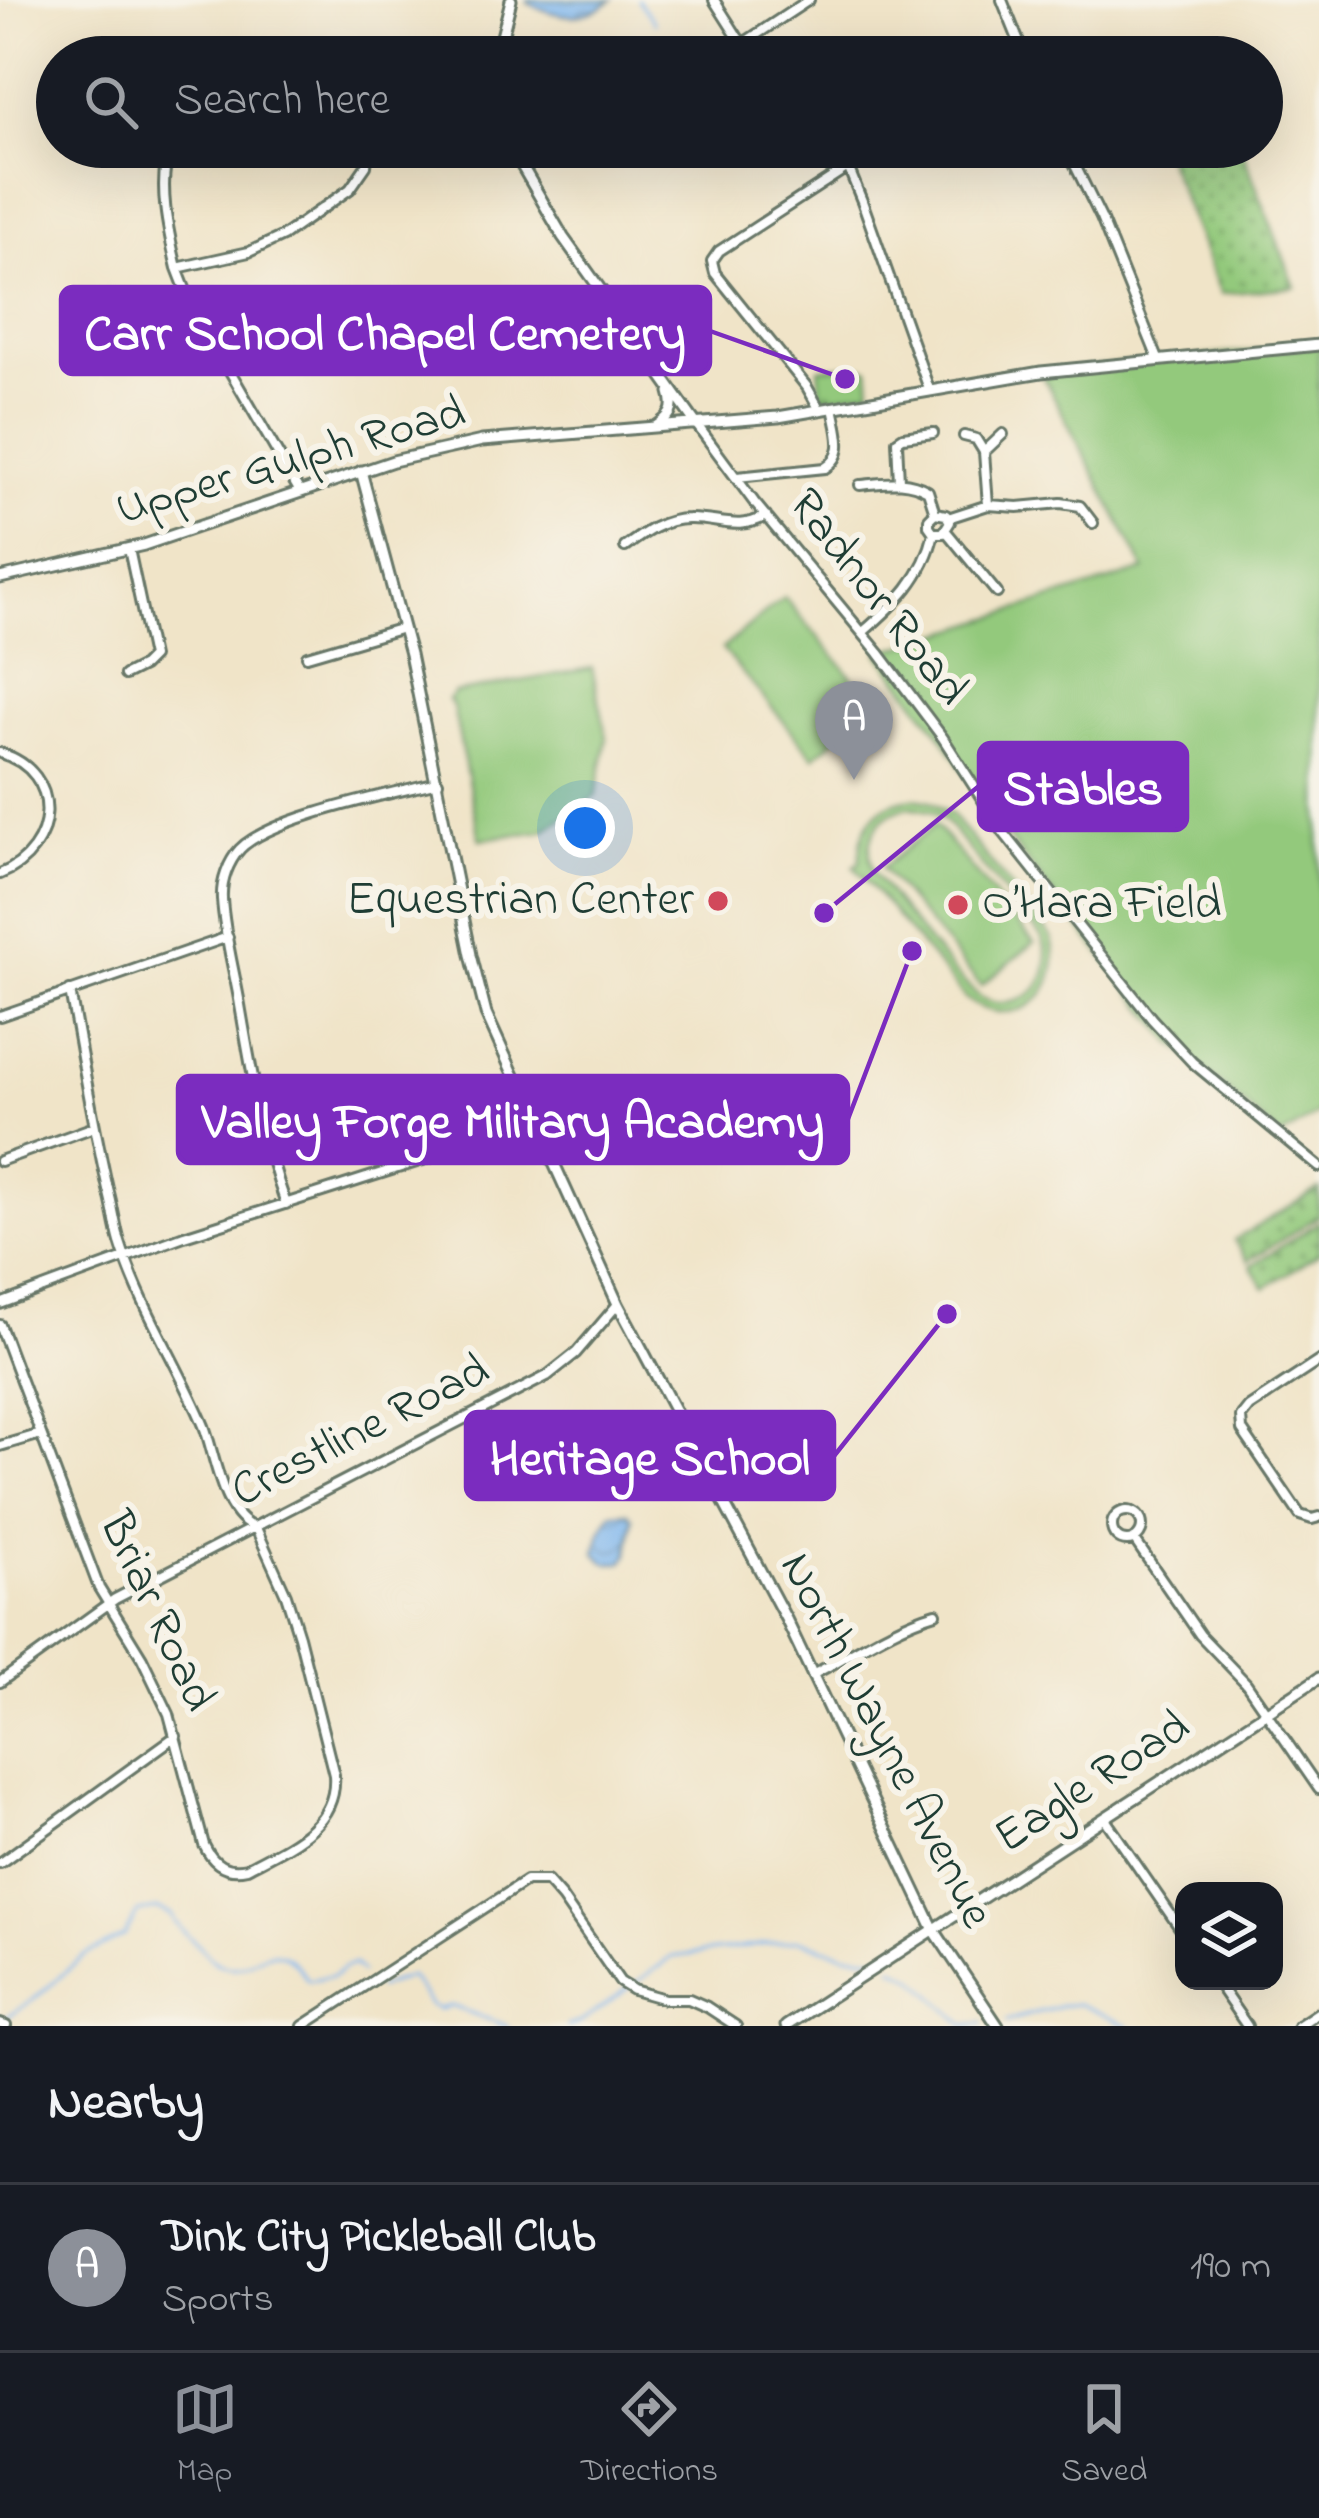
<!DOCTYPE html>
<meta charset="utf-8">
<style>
body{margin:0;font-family:"Indie Flower",sans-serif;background:#20242c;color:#f1f3f6}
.controls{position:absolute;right:36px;bottom:36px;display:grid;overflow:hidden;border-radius:24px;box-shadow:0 12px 48px #0002}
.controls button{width:108px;height:108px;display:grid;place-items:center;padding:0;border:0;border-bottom:3px solid #363941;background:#171b24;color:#f1f3f6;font:60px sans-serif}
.you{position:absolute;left:585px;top:828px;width:42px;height:42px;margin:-30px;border:9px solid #fff;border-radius:50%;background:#1a73e8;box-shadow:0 0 0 18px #1a73e833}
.badge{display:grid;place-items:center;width:78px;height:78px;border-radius:50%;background:#8c9099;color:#fff;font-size:39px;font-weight:700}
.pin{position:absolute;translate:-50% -99px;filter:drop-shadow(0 3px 6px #0008)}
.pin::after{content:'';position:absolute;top:63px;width:42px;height:36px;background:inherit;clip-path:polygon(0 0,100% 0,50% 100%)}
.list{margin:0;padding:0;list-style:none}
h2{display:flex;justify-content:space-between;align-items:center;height:156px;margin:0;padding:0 48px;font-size:51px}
h2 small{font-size:39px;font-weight:400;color:#9ea1a6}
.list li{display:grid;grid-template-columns:78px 1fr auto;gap:36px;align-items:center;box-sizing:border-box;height:168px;padding:0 48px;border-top:3px solid #363941}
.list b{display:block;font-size:45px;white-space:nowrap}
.list p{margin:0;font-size:39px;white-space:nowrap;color:#9ea1a6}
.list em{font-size:39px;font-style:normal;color:#9ea1a6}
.icon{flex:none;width:66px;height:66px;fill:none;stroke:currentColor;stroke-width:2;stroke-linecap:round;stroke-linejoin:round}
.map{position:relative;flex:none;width:1319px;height:2026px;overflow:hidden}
.search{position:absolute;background:#171b24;box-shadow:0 12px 48px #0002;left:36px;right:36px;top:36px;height:132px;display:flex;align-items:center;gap:30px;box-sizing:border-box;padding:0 42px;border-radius:66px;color:#9ea1a6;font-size:45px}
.sheet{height:324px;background:#171b24}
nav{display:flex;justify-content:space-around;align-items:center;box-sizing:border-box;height:168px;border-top:3px solid #363941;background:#171b24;font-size:33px;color:#9ea1a6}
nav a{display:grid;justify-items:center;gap:6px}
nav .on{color:#8c9099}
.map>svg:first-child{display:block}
.green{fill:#93c97c;stroke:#598358;stroke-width:3;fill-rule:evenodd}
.cemetery{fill:url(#cemetery-stones);stroke:#598358;stroke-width:3}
.park{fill:url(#park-dots);stroke:#598358;stroke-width:3}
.water{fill:url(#water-waves);stroke:#4e7a91;stroke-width:3}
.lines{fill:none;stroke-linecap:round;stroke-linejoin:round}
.stream{stroke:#7eb6ee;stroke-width:3}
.minor-casing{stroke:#687768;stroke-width:14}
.tertiary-casing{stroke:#687768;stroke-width:15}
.minor{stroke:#fff;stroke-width:8}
.tertiary{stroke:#fff;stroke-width:9}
.poi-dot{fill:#d1495b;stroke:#f7f3e8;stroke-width:4.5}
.labels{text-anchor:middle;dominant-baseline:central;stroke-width:12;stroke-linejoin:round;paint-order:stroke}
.street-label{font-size:48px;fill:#1f3d34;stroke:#f7f3e8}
.poi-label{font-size:48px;fill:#1f3d34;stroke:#f7f3e8;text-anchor:end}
.leader{fill:none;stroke:#7b2cbf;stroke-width:4.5}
.callout-dot{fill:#7b2cbf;stroke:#f7f3e8;stroke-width:4.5}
.callout{fill:#7b2cbf;stroke:#7b2cbf;stroke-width:4.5}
.callout-label{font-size:51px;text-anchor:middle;font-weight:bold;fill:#fff}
</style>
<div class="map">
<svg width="1319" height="2026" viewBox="0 0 1319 2026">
<defs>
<pattern id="cemetery-stones" width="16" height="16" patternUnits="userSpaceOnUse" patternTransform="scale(3)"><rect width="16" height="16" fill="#93c97c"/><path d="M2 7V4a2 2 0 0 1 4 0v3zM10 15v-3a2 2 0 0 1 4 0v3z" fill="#77a466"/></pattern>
<pattern id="park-dots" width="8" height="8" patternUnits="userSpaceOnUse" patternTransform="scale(3)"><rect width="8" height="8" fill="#93c97c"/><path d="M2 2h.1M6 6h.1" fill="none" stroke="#77a466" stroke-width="1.8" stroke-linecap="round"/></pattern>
<pattern id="water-waves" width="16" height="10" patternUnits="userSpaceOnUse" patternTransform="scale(3)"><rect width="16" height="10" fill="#7eb6ee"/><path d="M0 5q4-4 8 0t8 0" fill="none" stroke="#6795c2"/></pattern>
</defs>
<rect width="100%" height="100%" fill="#f7f3e8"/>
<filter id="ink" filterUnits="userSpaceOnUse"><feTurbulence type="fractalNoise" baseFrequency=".00833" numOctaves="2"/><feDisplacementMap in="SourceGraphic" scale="24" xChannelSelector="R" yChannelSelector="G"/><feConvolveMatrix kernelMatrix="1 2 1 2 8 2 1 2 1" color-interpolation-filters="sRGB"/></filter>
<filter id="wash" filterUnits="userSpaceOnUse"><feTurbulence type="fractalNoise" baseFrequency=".004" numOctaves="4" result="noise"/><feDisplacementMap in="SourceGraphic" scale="48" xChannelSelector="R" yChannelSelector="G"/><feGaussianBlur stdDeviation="2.7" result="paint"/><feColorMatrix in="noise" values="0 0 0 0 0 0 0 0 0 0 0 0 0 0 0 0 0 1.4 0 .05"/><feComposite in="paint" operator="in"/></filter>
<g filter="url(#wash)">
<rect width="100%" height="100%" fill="#f0e4c8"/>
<!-- green -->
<path class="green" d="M1319,345V1113L1281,1137L1172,1042L1004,833L943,738L879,653L1145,570L1041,372Z
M784,597L876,705L814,757L722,649Z
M592,668L607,738L596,796L543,831L480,839L453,707L448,700L454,693Z
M916,798L930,801L952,815L1051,936C1069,993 1016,1035 966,999L854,866L860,862C858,825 879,800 916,798ZM909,807L930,811L944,820L1041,936C1049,954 1050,974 1036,989C1022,1003 1001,1007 984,999C964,990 888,893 873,871C863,840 877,813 909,807Z
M935,825L1034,943L981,986L882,868Z"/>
<!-- cemetery -->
<path class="cemetery" d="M855,365L869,369L871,389L821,399L819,368Z"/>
<!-- park -->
<path class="park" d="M1162,147H1241L1295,287L1221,294Z
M1319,1189V1216L1248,1261L1234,1240Z
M1319,1222V1253L1265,1288L1251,1266Z"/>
<!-- water -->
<path class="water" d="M528,0H612C584,23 558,18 528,3Z
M628,1512L633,1518L628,1555L623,1562C609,1564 603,1565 596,1552L601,1531L612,1513Z"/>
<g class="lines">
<!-- stream -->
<path class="stream" d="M638,0L655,23
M893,1967L914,1977L965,2025L983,2023
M378,1988L410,1976L430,2005L439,2009L451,2006L508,2026
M2,2020L33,2000L84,1956L124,1936L138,1912L158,1909L171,1914C177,1928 184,1932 195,1942C205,1951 212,1963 226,1966C249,1973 264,1941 289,1958C296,1963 302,1973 308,1980L333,1976L345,1967L354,1965L361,1972
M1007,2021L1059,2006L1078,2004L1128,2026
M567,2026L581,2022L672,1957L798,1940L845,1954L883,1957"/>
</g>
</g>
<g filter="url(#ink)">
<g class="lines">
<defs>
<path id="minor" d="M714,0L742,44L809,0
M1002,0L1025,57
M714,57L742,44
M170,147C157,183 168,231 177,268L249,252L283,236L350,189L366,166L368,147
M840,147L862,201L929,389
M1066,147L1101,218L1158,359
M177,268L191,304L300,492
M820,410L807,387L715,273L712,261L719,251L848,167
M697,425L754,502L879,653L943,738L1004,833L1152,1019L1192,1062L1319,1167
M964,436L976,439L984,452L988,505
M984,452L1003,434
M737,477L825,468C848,454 837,431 833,407
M899,481L897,441L903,437L933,433
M860,485C885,483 905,478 928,491L935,513
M948,518L988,505L1018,507L1061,503L1080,506L1093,523
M946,531L997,593
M625,547C644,533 663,519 688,519C718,518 737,532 766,516
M863,632C897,603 924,577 934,533L929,526V519L935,513L946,515L950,522L943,533H934
M307,656L403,628
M125,675L143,666L152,657L129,549
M0,753C65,772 59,851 0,874
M0,1016L228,937
M0,1161L94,1127
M286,1204C262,1137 251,1069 239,999C233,966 224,932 222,899C221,882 228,862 240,849C271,817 390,794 438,782
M0,1304L184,1236L536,1124
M0,1325L99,1588L142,1658L169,1714L204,1845C213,1864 226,1873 247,1868C286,1847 338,1827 334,1775L299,1636L286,1595L256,1528C222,1518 215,1454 204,1426C178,1364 140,1307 120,1242C115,1225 113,1206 108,1189C93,1123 82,1057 70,991
M1319,1361L1249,1407L1241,1417L1242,1430L1300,1515L1312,1519L1319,1517
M0,1446L41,1434
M1112 1526a15 15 0 1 1 30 0a15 15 0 1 1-30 0Z
M1134,1539L1200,1635L1246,1683L1319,1789
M812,1675C853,1654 892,1626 936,1613
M0,1682L115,1599L547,1376L576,1353L618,1304
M1105,1819L1184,1934
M0,1863L176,1736
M1216,1981L1247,2026
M0,2024L6,2026
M303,2026L526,1881H547L562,1898L620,1982L633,1990L665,1999H689L707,2007L736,2026
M1298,2026L1319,2012"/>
<path id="tertiary" d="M497,57L511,0
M511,147L563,237L697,425
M655,427C670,417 676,410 670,392
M361,471L410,654L471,955L486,1014L618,1304L786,1619L934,1930L998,2026
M0,578L144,545L393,461L482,441L778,417L1041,372L1319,345
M786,2026L1319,1678"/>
</defs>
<!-- minor casing -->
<use href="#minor" class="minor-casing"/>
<!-- tertiary casing -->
<use href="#tertiary" class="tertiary-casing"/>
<!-- minor -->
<use href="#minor" class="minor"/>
<!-- tertiary -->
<use href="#tertiary" class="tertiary"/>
</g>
</g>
<!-- markers -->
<g class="poi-dot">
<circle cx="718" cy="901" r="12"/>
<circle cx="958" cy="905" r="12"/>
</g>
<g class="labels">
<!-- street labels -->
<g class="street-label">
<text transform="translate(291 462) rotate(-16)">Upper Gulph Road</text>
<text transform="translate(877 598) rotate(52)">Radnor Road</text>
<text transform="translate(361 1432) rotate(-27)">Crestline Road</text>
<text transform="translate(156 1612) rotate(65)">Briar Road</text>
<text transform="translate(885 1741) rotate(63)">North Wayne Avenue</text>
<text transform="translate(1093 1783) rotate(-33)">Eagle Road</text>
</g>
<!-- poi labels -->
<g class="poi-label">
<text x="694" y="901">Equestrian Center</text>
<text x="982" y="905" text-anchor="start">O’Hara Field</text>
</g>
</g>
<!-- callouts -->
<path class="leader" d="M845 379L710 331M824 913L979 786M912 951L848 1119M947 1314L834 1456"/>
<g class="callout-dot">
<circle cx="845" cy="379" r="12"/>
<circle cx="824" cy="913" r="12"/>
<circle cx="912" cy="951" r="12"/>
<circle cx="947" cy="1314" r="12"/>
</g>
<g class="callout">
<rect x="61" y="287" width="649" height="87" rx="12"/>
<rect x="979" y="743" width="208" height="87" rx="12"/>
<rect x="178" y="1076" width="670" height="87" rx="12"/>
<rect x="466" y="1412" width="368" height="87" rx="12"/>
</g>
<g class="callout-label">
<text x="385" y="349">Carr School Chapel Cemetery</text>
<text x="1083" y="804">Stables</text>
<text x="513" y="1137">Valley Forge Military Academy</text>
<text x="650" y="1474">Heritage School</text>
</g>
</svg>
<div class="controls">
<button><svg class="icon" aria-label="layers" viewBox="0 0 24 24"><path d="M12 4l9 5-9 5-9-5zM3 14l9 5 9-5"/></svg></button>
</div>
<div class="you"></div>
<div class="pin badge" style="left:854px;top:780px">A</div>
<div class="search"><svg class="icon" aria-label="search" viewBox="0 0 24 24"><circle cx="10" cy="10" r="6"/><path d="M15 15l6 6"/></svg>Search here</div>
</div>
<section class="sheet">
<h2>Nearby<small></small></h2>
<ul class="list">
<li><span class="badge">A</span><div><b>Dink City Pickleball Club</b><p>Sports</p></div><em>190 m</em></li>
</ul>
</section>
<nav>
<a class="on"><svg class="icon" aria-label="map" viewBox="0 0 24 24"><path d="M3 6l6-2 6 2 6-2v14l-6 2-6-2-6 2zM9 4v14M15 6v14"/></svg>Map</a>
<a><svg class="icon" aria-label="directions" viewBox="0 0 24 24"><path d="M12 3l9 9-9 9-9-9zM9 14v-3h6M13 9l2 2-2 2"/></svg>Directions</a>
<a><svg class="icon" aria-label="saved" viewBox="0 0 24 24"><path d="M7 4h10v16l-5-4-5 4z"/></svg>Saved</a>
</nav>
